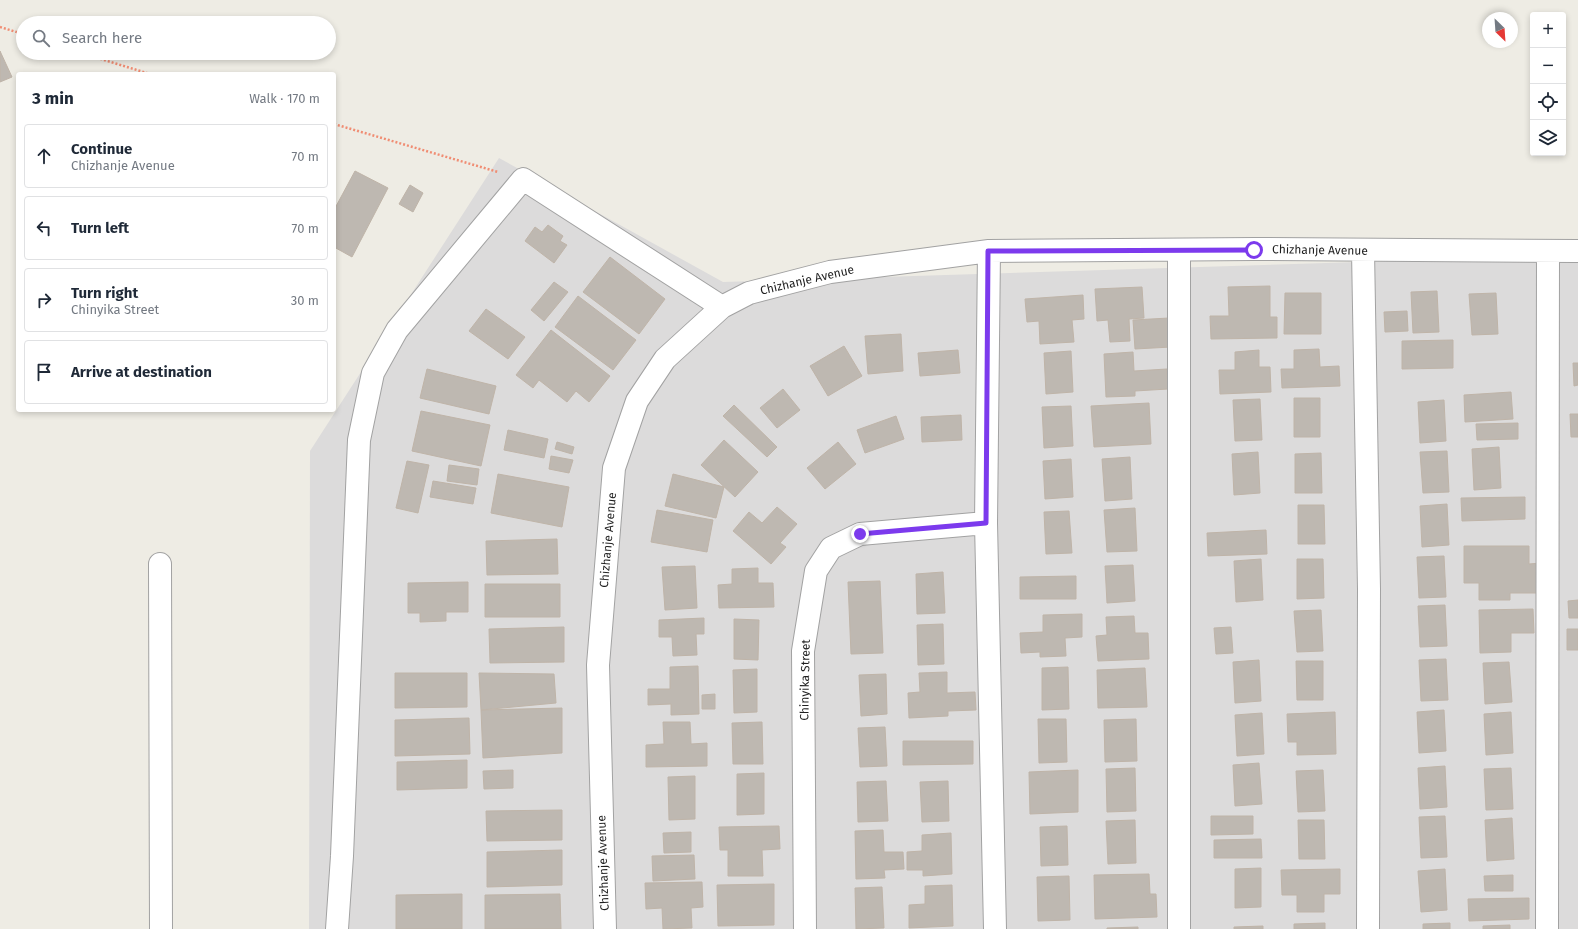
<!DOCTYPE html>
<meta charset="utf-8">
<style>
body{margin:0;font-family:"Fira Sans",sans-serif;background:#f6f6f7;color:#1f2937}
.controls{position:absolute;right:12px;top:12px;display:grid;overflow:hidden;border-radius:4px;box-shadow:0 2px 6px #0003}
.controls button{width:36px;height:36px;display:grid;place-items:center;padding:0;border:0;border-bottom:1px solid #e0e1e3;background:#fff;color:#1f2937;font:20px sans-serif}
.compass{position:absolute;left:1482px;top:12px;width:36px;height:36px;border-radius:50%;background:#fff;box-shadow:0 2px 6px #0003;rotate:155deg}
.stop{position:absolute;width:12px;height:12px;margin:-9px;border:3px solid #7c3aed;border-radius:50%;background:#fff}
.stop.end{background:#7c3aed;border-color:#fff;box-shadow:0 1px 4px #0008}
.list{margin:0;padding:0;list-style:none}
h2{display:flex;justify-content:space-between;align-items:center;height:52px;margin:0;padding:0 16px;font-size:17px}
h2 small{font-size:13px;font-weight:400;color:#747a83}
.list li{display:grid;grid-template-columns:26px 1fr auto;gap:12px;align-items:center;box-sizing:border-box;height:64px;margin:0 8px 8px;padding:0 8px;border:1px solid #e0e1e3;border-radius:4px}
.list b{display:block;font-size:15px;white-space:nowrap}
.list p{margin:0;font-size:13px;white-space:nowrap;color:#747a83}
.list em{font-size:13px;font-style:normal;color:#747a83}
.icon{flex:none;width:22px;height:22px;fill:none;stroke:currentColor;stroke-width:2;stroke-linecap:round;stroke-linejoin:round}
.map{position:relative;flex:none;width:1578px;height:929px;overflow:hidden}
.search{position:absolute;background:#fff;box-shadow:0 2px 6px #0003;left:16px;top:16px;width:320px;height:44px;display:flex;align-items:center;gap:10px;box-sizing:border-box;padding:0 14px;border-radius:22px;color:#747a83;font-size:15px}
.panel{position:absolute;background:#fff;box-shadow:0 2px 6px #0003;left:16px;top:72px;width:320px;height:340px;border-radius:4px}
.map>svg:first-child{display:block}
.residential{fill:#dcdbdb}
.building{fill:#beb8b1;stroke:#bfb4a8}
.lines{fill:none;stroke-linecap:round;stroke-linejoin:round}
.minor-casing{stroke:#a2a2a2;stroke-width:24}
.path{stroke:#f08d73;stroke-width:2.5;stroke-dasharray:2 2;stroke-linecap:butt}
.minor{stroke:#fff;stroke-width:22}
.route{stroke:#7c3aed;stroke-width:5}
.labels{text-anchor:middle;dominant-baseline:central;stroke-width:3;stroke-linejoin:round;paint-order:stroke}
.street-label{font-size:12px;fill:#1e1e1e;stroke:#fff}
</style>
<div class="map">
<svg width="1578" height="929" viewBox="0 0 1578 929">
<rect width="100%" height="100%" fill="#eeece4"/>
<!-- residential -->
<path class="residential" d="M499,158L723,282L1578,255V929H309L310,451Z"/>
<!-- building -->
<path class="building" d="M0,51L12,77L0,82Z
M355,171L388,188L352,257L334,247V210Z
M410,185L423,193L413,212L399,204Z
M548,225L563,236L560,241L567,245L554,263L525,241L535,227L542,232Z
M610,257L665,299L639,334L583,292Z
M554,282L568,292L544,321L531,310Z
M1270,286V317H1277V338L1211,339L1210,316H1229L1228,287Z
M1142,287L1144,318L1129,319L1130,341L1110,342L1108,320L1097,321L1095,289Z
M1437,291L1439,332L1413,333L1411,292Z
M1285,293H1321V334H1284Z
M1496,293L1498,334L1472,335L1469,294Z
M1083,295L1084,319L1072,320L1074,342L1040,344L1039,321L1027,322L1025,299Z
M578,296L636,340L613,370L555,327Z
M486,309L525,337L508,359L469,331Z
M1407,311L1408,331L1385,332L1384,312Z
M1169,318L1171,347L1135,349L1133,320Z
M551,330L610,376L589,402L576,391L567,402L539,380L533,388L516,375Z
M901,334L903,371L868,374L865,336Z
M1453,340V368L1402,369V341Z
M844,346L862,376L828,396L810,366Z
M1319,349L1320,367L1339,366L1340,386L1282,388L1281,369H1294V350Z
M958,350L960,373L920,376L918,353Z
M1259,350V367H1270L1271,392L1220,394L1219,370H1235V352Z
M1071,351L1073,392L1046,394L1044,353Z
M1133,352L1134,371L1167,369L1168,389L1135,391V396L1106,397L1104,354Z
M1573,363H1578V385L1574,386Z
M427,369L496,386L489,414L420,398Z
M783,389L800,410L777,428L760,408Z
M1511,392L1513,419L1465,422L1464,395Z
M1294,398H1320V437H1294Z
M1260,399L1262,440L1235,441L1233,400Z
M1444,400L1446,441L1420,443L1418,402Z
M1149,403L1151,444L1094,447L1091,406Z
M734,405L777,447L767,457L723,416Z
M1071,406L1073,446L1044,448L1042,407Z
M421,411L490,425L481,466L412,451Z
M1570,414H1578V437H1571Z
M961,415L962,440L922,442L921,417Z
M896,416L904,439L865,453L857,430Z
M1518,423V439L1477,440L1476,424Z
M508,430L548,439L544,458L504,450Z
M724,440L758,472L735,497L701,465Z
M557,442L574,447L572,454L555,449Z
M838,442L856,464L825,489L807,468Z
M1499,447L1501,488L1474,490L1472,449Z
M1447,451L1449,492L1423,493L1420,452Z
M1258,452L1260,493L1234,495L1232,454Z
M1321,453L1322,493H1295V454Z
M551,456L573,460L569,473L549,469Z
M1130,457L1132,499L1105,501L1102,459Z
M1071,459L1073,497L1045,499L1043,461Z
M407,461L429,465L418,513L396,508Z
M449,465L479,469L477,485L447,481Z
M498,474L569,487L562,527L491,513Z
M673,474L724,487L716,518L665,506Z
M433,481L476,488L473,504L430,497Z
M1525,497V519L1462,521L1461,498Z
M1447,504L1449,545L1422,547L1420,506Z
M1298,505H1324L1325,544H1298Z
M777,507L797,524L780,543L786,547L771,564L733,531L749,512L762,523Z
M1135,508L1137,551L1107,552L1104,510Z
M657,510L713,520L707,552L651,542Z
M1069,511L1072,553L1046,554L1044,512Z
M1266,530L1267,554L1208,556L1207,533Z
M557,539L558,574L487,575L486,541Z
M1464,546H1529V564L1541,563V593H1510V600H1479V583H1464Z
M1444,556L1446,597L1419,598L1417,557Z
M1261,559L1263,600L1236,602L1234,561Z
M1297,559H1323L1324,598L1297,599Z
M1133,565L1135,601L1107,603L1105,566Z
M695,566L697,608L665,610L662,567Z
M758,568V583H773L774,607L719,608L718,585L732,584V569Z
M943,572L945,613L917,614L916,574Z
M1076,576V599H1020V577Z
M880,581L883,653L851,654L848,582Z
M468,582V612H446V621L420,622V613H408V583Z
M485,584H560V617H485Z
M1578,600V618H1569L1568,601Z
M1445,605L1447,646L1420,647L1418,606Z
M1533,609L1534,633H1511V652L1480,653L1479,610Z
M1321,610L1323,651L1297,652L1294,611Z
M1082,614V637L1065,638L1066,656L1040,657V652L1021,653L1020,633L1043,632V615Z
M1134,616L1135,633H1148L1149,659L1098,661L1096,636L1107,635L1106,617Z
M704,618V634H696L697,655L673,656L672,637H659V620Z
M734,619L759,620L758,660L734,659Z
M943,624L944,664L918,665L917,625Z
M564,627V662L490,663L489,629Z
M1231,627L1233,653L1216,654L1214,628Z
M1567,629H1578V650H1567Z
M1446,659L1448,700L1421,701L1419,660Z
M1259,660L1261,701L1235,703L1233,662Z
M1296,661H1323V700H1297Z
M1509,662L1512,702L1485,704L1483,663Z
M698,666L699,714L671,715V704L648,705V689H670V667Z
M1068,667L1069,709L1042,710V668Z
M1145,668L1147,707L1098,708L1097,670Z
M757,669V712L734,713L733,670Z
M947,672V693L975,692L976,710L948,711V716L909,718L908,693L920,692L919,673Z
M395,673H467V707L395,708Z
M479,673L554,674L556,703L481,710Z
M886,674L887,714L861,716L859,675Z
M715,694V709H702V695Z
M562,708V753L483,758L481,710Z
M1444,710L1446,751L1419,753L1417,712Z
M1335,712L1336,754L1297,755V742H1288L1287,714Z
M1511,712L1513,753L1486,755L1484,714Z
M1262,713L1264,754L1237,756L1235,715Z
M469,718L470,754L395,756V720Z
M1038,719H1066L1067,762L1039,763Z
M1136,719L1137,761L1105,762L1104,720Z
M663,722H690L691,744L707,743V766L646,767V745L664,744Z
M762,722L763,764H733L732,723Z
M885,727L887,766L860,767L858,728Z
M903,741H973V764L903,765Z
M467,760V788L397,790V762Z
M1259,763L1262,804L1235,806L1233,765Z
M1445,766L1447,807L1420,809L1418,768Z
M1135,768L1136,811L1107,812L1106,769Z
M1511,768L1513,809L1486,810L1484,769Z
M513,770V788L484,789L483,771Z
M1078,770V812L1030,814L1029,772Z
M1323,770L1325,811L1298,812L1296,771Z
M764,773V814L737,815V774Z
M695,776V819L669,820L668,777Z
M886,781L888,821L858,822L857,782Z
M948,781L949,821L922,822L920,782Z
M562,810V840L487,841L486,811Z
M1211,816H1253V834L1211,835Z
M1445,816L1447,857L1421,858L1419,817Z
M1512,818L1514,859L1487,861L1485,820Z
M1135,820L1136,863L1108,864L1106,821Z
M1298,820H1324L1325,859H1299Z
M779,826L780,849L762,850L763,876H728V850H720L719,827Z
M1067,826L1068,865L1041,866L1040,827Z
M883,830L884,852H903L904,869L884,870L885,878L856,879L855,831Z
M691,832V852L664,853L663,833Z
M951,833L952,874L923,876V870H907V852L922,851V835Z
M1261,839L1262,858H1214V840Z
M562,850V885L487,887V852Z
M694,855L695,879L653,881L652,856Z
M1261,868V907L1235,908V869Z
M1340,869V894H1324V912H1297V895H1282L1281,870Z
M1445,869L1447,910L1421,912L1418,871Z
M1149,874L1150,894H1156L1157,917L1095,919L1094,875Z
M1513,875V891H1485L1484,876Z
M1069,876L1070,920L1038,921L1037,877Z
M702,882L703,907L691,908L692,928L663,929L662,908L646,909L645,883Z
M774,884V925L718,926L717,885Z
M952,885L953,926L909,928V905L925,904V886Z
M882,887L884,928L856,929L855,888Z
M462,894V929H396V895Z
M560,894L561,929H485V895Z
M1529,898V919L1469,921L1468,899Z
M1325,923V929H1294V924Z
M1450,923V929H1423V924Z
M1510,925V929H1483V926Z
M1263,926V929H1234V927Z
M1138,927V929H1107V928Z"/>
<g class="lines">
<defs>
<path id="minor" d="M989,251L986,523L995,929
M1363,251L1369,589L1368,929
M160,564L161,929
M337,929L342,856L359,440L373,373L397,330L523,179L722,307
M605,929L598,665L614,468L637,401L665,359L722,307L749,293L830,272L989,251L1254,249L1578,251
M805,929L803,651L816,571L831,548L860,534L986,523
M1179,929V250
M1547,929L1548,251"/>
</defs>
<!-- minor casing -->
<use href="#minor" class="minor-casing"/>
<!-- path -->
<path class="path" d="M0,27L23,34
M81,53L150,74
M334,124L498,172"/>
<!-- minor -->
<use href="#minor" class="minor"/>
</g>
<g class="lines">
<!-- route -->
<path class="route" d="M860,534L986,523L988,251L1254,250"/>
</g>
<g class="labels">
<!-- street labels -->
<g class="street-label">
<text transform="translate(1320 250) rotate(1)">Chizhanje Avenue</text>
<text transform="translate(807 280) rotate(-13)">Chizhanje Avenue</text>
<text transform="translate(608 540) rotate(-85)">Chizhanje Avenue</text>
<text transform="translate(805 680) rotate(-89)">Chinyika Street</text>
<text transform="translate(603 863) rotate(-92)">Chizhanje Avenue</text>
</g>
</g>
</svg>
<div class="controls">
<button>+</button>
<button>−</button>
<button><svg class="icon" aria-label="locate" viewBox="0 0 24 24"><circle cx="12" cy="12" r="6"/><path d="M12 2v4M12 18v4M2 12h4M18 12h4"/></svg></button>
<button><svg class="icon" aria-label="layers" viewBox="0 0 24 24"><path d="M12 4l9 5-9 5-9-5zM3 14l9 5 9-5"/></svg></button>
</div>
<svg class="compass" viewBox="-18 -18 36 36"><path d="M0-13l5 13h-10z" fill="#e53935"/><path d="M0 13l5-13h-10z" fill="#747a83"/></svg>
<div class="stop" style="left:1254px;top:250px"></div>
<div class="stop end" style="left:860px;top:534px"></div>
<div class="search"><svg class="icon" aria-label="search" viewBox="0 0 24 24"><circle cx="10" cy="10" r="6"/><path d="M15 15l6 6"/></svg>Search here</div>
<section class="panel">
<h2>3 min<small>Walk · 170 m</small></h2>
<ul class="list">
<li><svg class="icon" aria-label="ahead" viewBox="0 0 24 24"><path d="M12 20V5M6 11l6-6 6 6"/></svg><div><b>Continue</b><p>Chizhanje Avenue</p></div><em>70 m</em></li>
<li><svg class="icon" aria-label="left" viewBox="0 0 24 24"><path d="M17 20v-9H6M10 6l-5 5 5 5"/></svg><div><b>Turn left</b></div><em>70 m</em></li>
<li><svg class="icon" aria-label="right" viewBox="0 0 24 24"><path d="M7 20v-9h11M14 6l5 5-5 5"/></svg><div><b>Turn right</b><p>Chinyika Street</p></div><em>30 m</em></li>
<li><svg class="icon" aria-label="arrive" viewBox="0 0 24 24"><path d="M6 21V4h12l-3 4 3 4H6"/></svg><div><b>Arrive at destination</b></div></li>
</ul>
</section>
</div>
